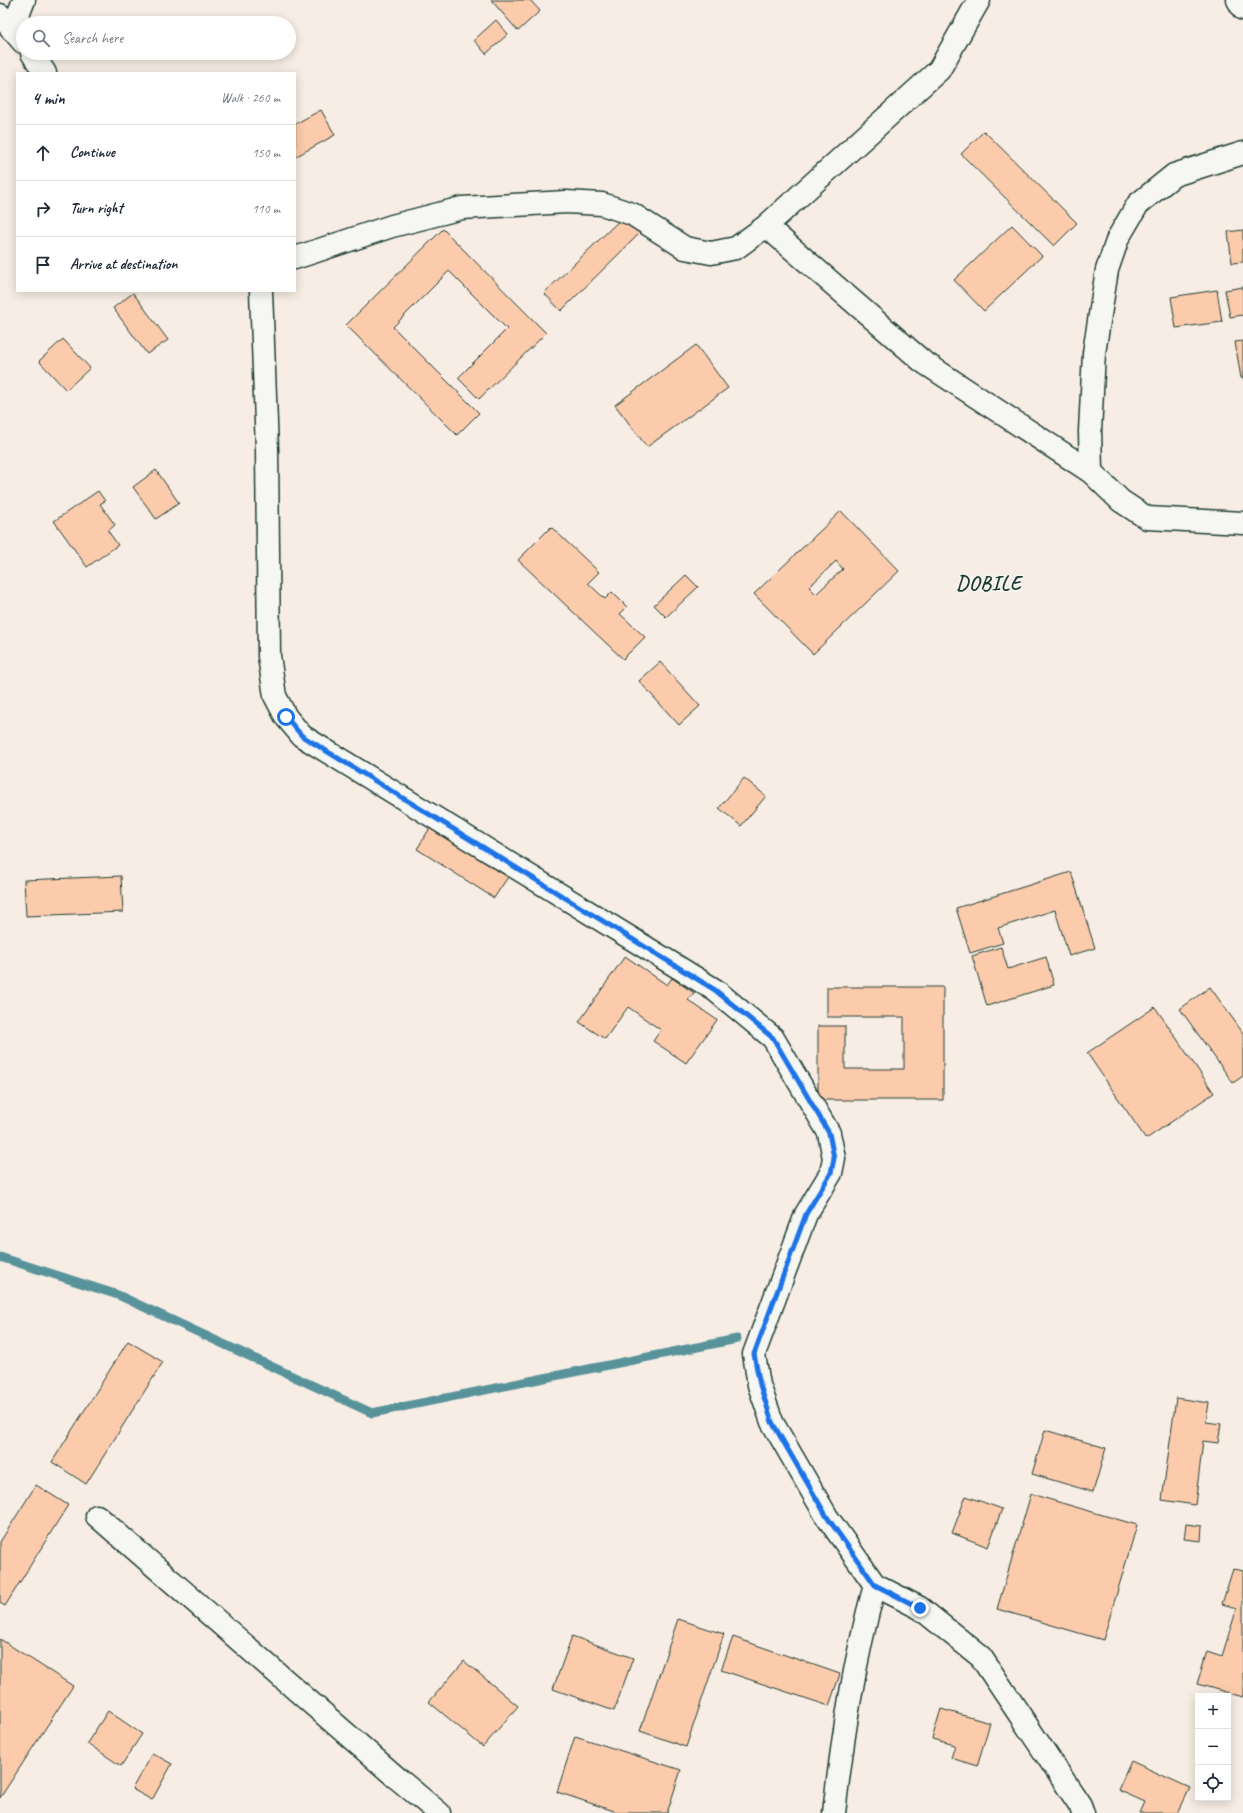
<!DOCTYPE html>
<meta charset="utf-8">
<style>
body{margin:0;font-family:Caveat,sans-serif;background:#f2f2f3;color:#1f2937}
.controls{position:absolute;right:12px;bottom:12px;display:grid;overflow:hidden;border-radius:0px;box-shadow:0 2px 10px #0003}
.controls button{width:36px;height:36px;display:grid;place-items:center;padding:0;border:0;border-bottom:1px solid #e0e1e3;background:#fff;color:#1f2937;font:20px sans-serif}
.stop{position:absolute;width:12px;height:12px;margin:-9px;border:3px solid #1a73e8;border-radius:50%;background:#fff}
.stop.end{background:#1a73e8;border-color:#fff;box-shadow:0 1px 4px #0008}
.list{margin:0;padding:0;list-style:none}
h2{display:flex;justify-content:space-between;align-items:center;height:52px;margin:0;padding:0 16px;font-size:17px}
h2 small{font-size:13px;font-weight:400;color:#747a83}
.list li{display:grid;grid-template-columns:26px 1fr auto;gap:12px;align-items:center;box-sizing:border-box;height:56px;padding:0 16px;border-top:1px solid #e0e1e3}
.list b{display:block;font-size:15px;white-space:nowrap}
.list em{font-size:13px;font-style:normal;color:#747a83}
.icon{flex:none;width:22px;height:22px;fill:none;stroke:currentColor;stroke-width:2;stroke-linecap:round;stroke-linejoin:round}
.map{position:relative;flex:none;width:1243px;height:1813px;overflow:hidden}
.search{position:absolute;background:#fff;box-shadow:0 2px 10px #0003;left:16px;top:16px;width:280px;height:44px;display:flex;align-items:center;gap:10px;box-sizing:border-box;padding:0 14px;border-radius:22px;color:#747a83;font-size:15px}
.panel{position:absolute;background:#fff;box-shadow:0 2px 10px #0003;left:16px;top:72px;width:280px;height:220px;border-radius:0px}
.map>svg:first-child{display:block}
.lines{fill:none;stroke-linecap:round;stroke-linejoin:round}
.stream{stroke:#59939b;stroke-width:9}
.building{fill:#fccbac;stroke:#1f3d34;fill-rule:evenodd}
.street-casing{stroke:#1f3d34;stroke-width:25}
.street{stroke:#f6f6f2;stroke-width:22}
.route{stroke:#1a73e8;stroke-width:5}
.labels{text-anchor:middle;dominant-baseline:central;stroke-width:3;stroke-linejoin:round;paint-order:stroke}
.district-label{font-size:20px;font-weight:bold;letter-spacing:1px;fill:#1f3d34;stroke:#f6f6f2}
</style>
<div class="map">
<svg width="1243" height="1813" viewBox="0 0 1243 1813">
<rect width="100%" height="100%" fill="#f7ede4"/>
<filter id="ink" filterUnits="userSpaceOnUse"><feTurbulence type="fractalNoise" baseFrequency=".025" numOctaves="2"/><feDisplacementMap in="SourceGraphic" scale="8" xChannelSelector="R" yChannelSelector="G"/><feConvolveMatrix kernelMatrix="1 2 1 2 8 2 1 2 1" color-interpolation-filters="sRGB"/></filter>
<g filter="url(#ink)">
<g class="lines">
<!-- stream -->
<path class="stream" d="M0,1257L118,1295L372,1413L737,1339"/>
</g>
<!-- building -->
<path class="building" d="M491,0H530L540,11L518,31Z
M496,20L508,34L486,54L474,40Z
M321,110L335,135L295,157V124Z
M984,131L1077,223L1054,246L961,154Z
M625,215L641,232L561,311L544,293Z
M1012,225L1042,256L984,311L954,280Z
M443,229L546,333L479,399L458,378L507,329L449,271L393,327L479,413L457,435L346,325Z
M1243,230V262L1232,263L1228,232Z
M1243,287V315L1230,317L1225,290Z
M1217,290L1222,322L1176,328L1171,297Z
M133,293L168,340L147,354L113,308Z
M63,339L90,368L66,390L39,361Z
M1243,341V378H1241L1235,342Z
M696,345L728,388L647,447L615,405Z
M156,470L179,503L156,519L133,487Z
M98,491L105,501L100,504L115,525L108,531L118,545L87,567L54,521Z
M841,511L899,571L813,654L754,594ZM836,561L843,569L816,594L809,587Z
M551,527L599,572L588,583L605,599L612,592L627,607L620,614L645,637L623,659L518,560Z
M686,575L698,587L666,617L654,605Z
M660,662L700,706L679,725L639,681Z
M744,778L766,796L741,826L719,808Z
M430,828L508,877L494,898L417,849Z
M1071,872L1095,948L1069,956L1055,910L998,928L1003,943L970,953L956,908Z
M121,876L123,912L26,916L24,880Z
M1001,947L1008,969L1046,957L1054,985L987,1006L972,956Z
M625,956L667,985L672,978L694,993L688,1000L717,1020L686,1063L653,1041L661,1030L628,1007L605,1039L579,1022Z
M827,987H943V1100H818V1026H845V1069H904V1017H827Z
M1210,987L1243,1033V1076L1233,1083L1180,1009Z
M1155,1007L1214,1093L1146,1139L1087,1053Z
M128,1341L163,1362L86,1484L52,1462Z
M1176,1398L1209,1403L1206,1422L1221,1424L1218,1443L1203,1441L1195,1505L1162,1500Z
M1045,1430L1106,1448L1093,1492L1032,1474Z
M36,1485L68,1505L5,1606L0,1603V1542Z
M1031,1494L1137,1525L1103,1640L997,1609Z
M966,1496L1002,1509L988,1547L952,1533Z
M1186,1524L1202,1526L1201,1541L1184,1539Z
M1233,1569L1243,1571V1697L1197,1684L1207,1651L1222,1656L1237,1608L1222,1604Z
M678,1619L724,1634L686,1747L640,1731Z
M572,1636L633,1658L614,1711L553,1689Z
M733,1637L840,1674L829,1706L721,1670Z
M0,1639L73,1686L0,1798Z
M464,1661L518,1706L483,1747L429,1702Z
M941,1709L990,1723L977,1766L951,1758L955,1745L932,1739Z
M108,1711L142,1734L121,1766L87,1743Z
M575,1736L681,1770L667,1813H620L557,1792Z
M152,1753L172,1764L152,1800L132,1789Z
M1131,1761L1190,1788L1178,1813H1140L1145,1802L1118,1790Z"/>
<g class="lines">
<defs>
<path id="street" d="M1238,0L1243,9
M0,15L23,42
M12,30L24,0
M32,53L45,73
M766,226L922,361L1091,472L1121,501L1147,518L1243,523
M295,258L392,226L462,208L566,202L602,204L632,214L685,248L711,253L736,248L766,226L939,70L979,0
M261,291L267,449L269,656L275,696L286,717L302,736L715,990L773,1038L829,1133L834,1158L831,1173L806,1214L754,1354L759,1385L772,1422L827,1517L875,1585C854,1661 843,1735 834,1813
M1091,472L1090,431L1094,353L1107,270L1118,238L1138,204L1174,175L1243,153
M97,1516L397,1778L439,1813
M875,1585L920,1608L981,1657L1080,1805L1083,1813"/>
</defs>
<!-- street casing -->
<use href="#street" class="street-casing"/>
<!-- street -->
<use href="#street" class="street"/>
</g>
</g>
<g class="lines" filter="url(#ink)">
<!-- route -->
<path class="route" d="M286,717L302,736L715,990L773,1038L829,1133L834,1158L831,1173L806,1214L754,1354L760,1385L772,1422L827,1517L875,1585L920,1608"/>
</g>
<g class="labels">
<!-- district labels -->
<g class="district-label">
<text x="989" y="583">DOBILE</text>
</g>
</g>
</svg>
<div class="controls">
<button>+</button>
<button>−</button>
<button><svg class="icon" aria-label="locate" viewBox="0 0 24 24"><circle cx="12" cy="12" r="6"/><path d="M12 2v4M12 18v4M2 12h4M18 12h4"/></svg></button>
</div>
<div class="stop" style="left:286px;top:717px"></div>
<div class="stop end" style="left:920px;top:1608px"></div>
<div class="search"><svg class="icon" aria-label="search" viewBox="0 0 24 24"><circle cx="10" cy="10" r="6"/><path d="M15 15l6 6"/></svg>Search here</div>
<section class="panel">
<h2>4 min<small>Walk · 260 m</small></h2>
<ul class="list">
<li><svg class="icon" aria-label="ahead" viewBox="0 0 24 24"><path d="M12 20V5M6 11l6-6 6 6"/></svg><div><b>Continue</b></div><em>150 m</em></li>
<li><svg class="icon" aria-label="right" viewBox="0 0 24 24"><path d="M7 20v-9h11M14 6l5 5-5 5"/></svg><div><b>Turn right</b></div><em>110 m</em></li>
<li><svg class="icon" aria-label="arrive" viewBox="0 0 24 24"><path d="M6 21V4h12l-3 4 3 4H6"/></svg><div><b>Arrive at destination</b></div></li>
</ul>
</section>
</div>
